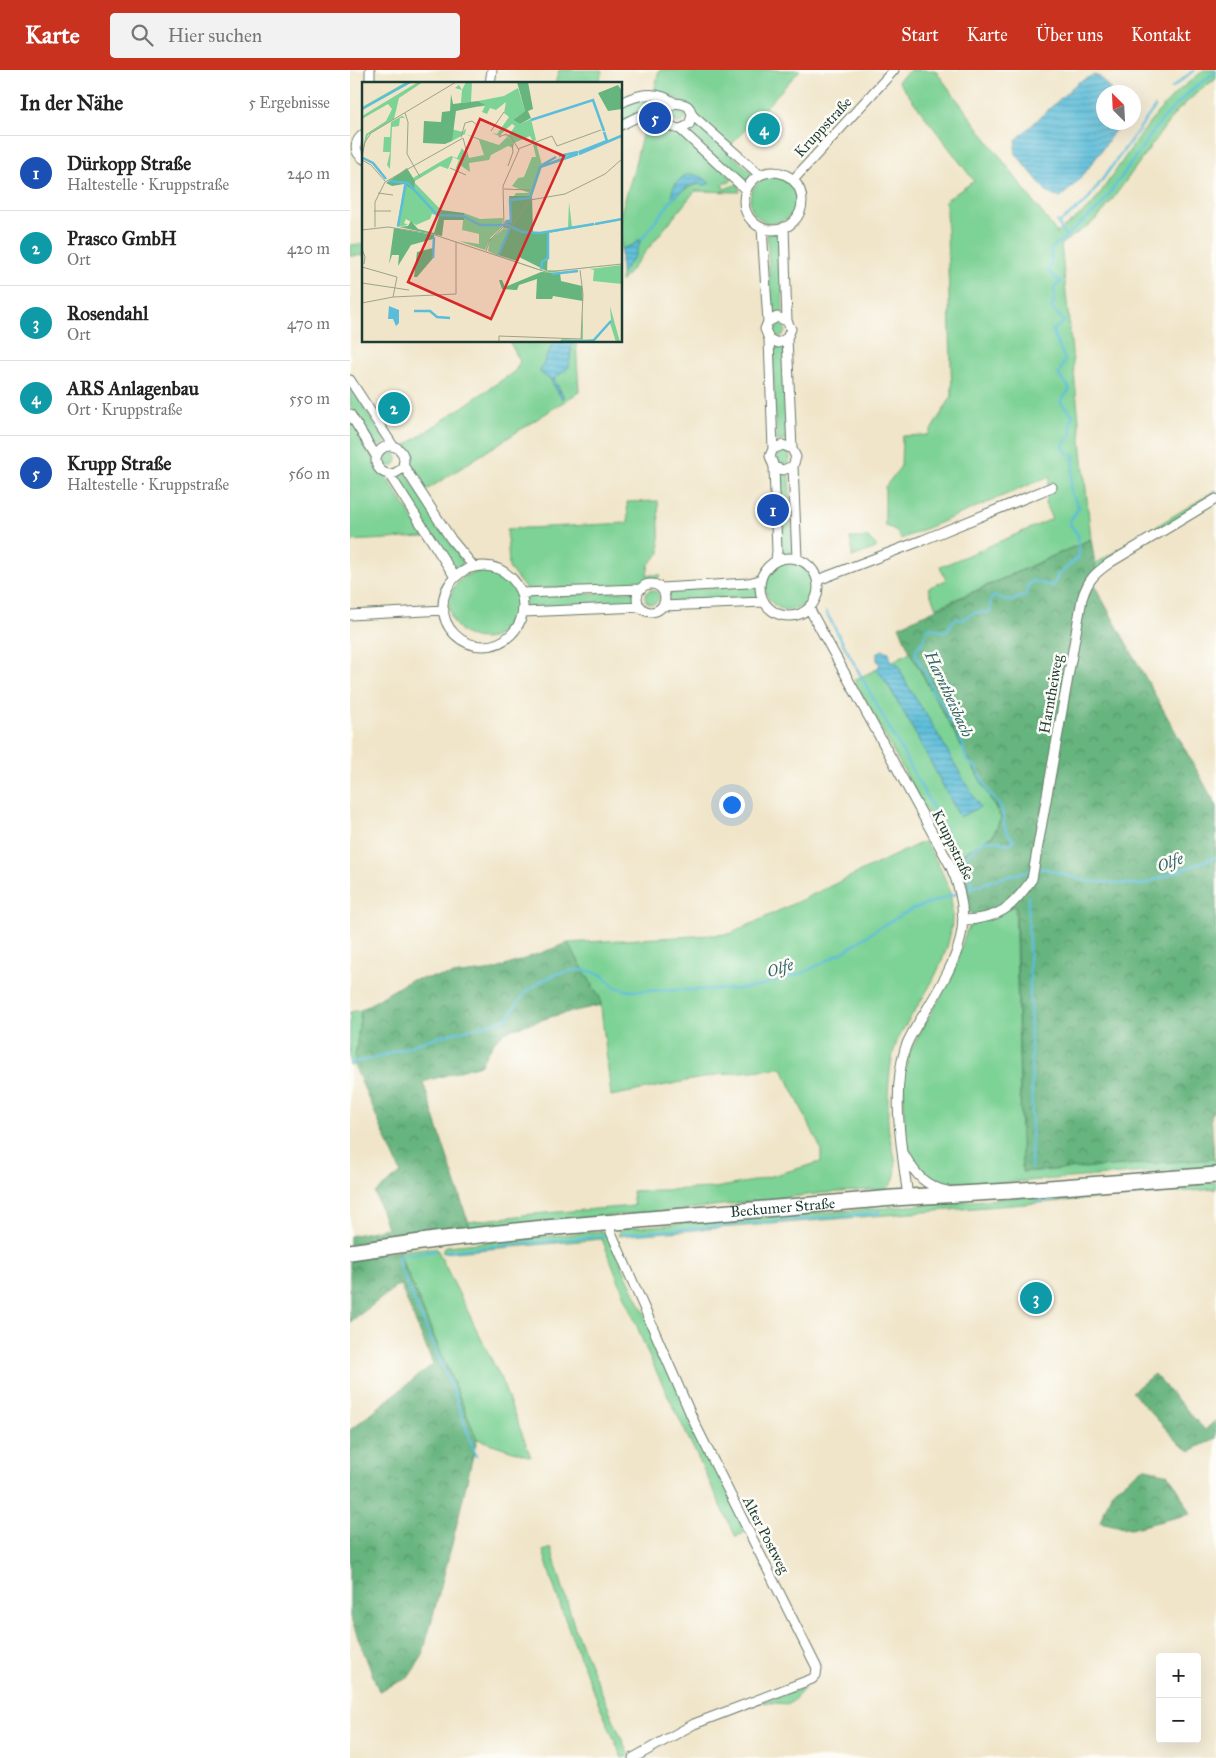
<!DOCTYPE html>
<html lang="de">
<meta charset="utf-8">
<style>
body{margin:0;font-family:"IM FELL Great Primer",serif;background:#f2f2f2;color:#222}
.controls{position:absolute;right:15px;bottom:15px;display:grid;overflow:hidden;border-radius:5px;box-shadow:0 5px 20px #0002}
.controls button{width:45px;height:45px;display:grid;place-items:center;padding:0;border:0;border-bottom:1px solid #e0e0e0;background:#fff;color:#222;font:25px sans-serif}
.compass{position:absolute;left:746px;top:15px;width:45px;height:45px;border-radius:50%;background:#fff;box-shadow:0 5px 20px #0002;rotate:336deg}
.you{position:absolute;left:381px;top:734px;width:18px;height:18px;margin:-12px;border:4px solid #fff;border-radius:50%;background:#1a73e8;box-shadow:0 0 0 8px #1a73e833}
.badge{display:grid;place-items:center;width:32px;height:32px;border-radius:50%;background:#c8321e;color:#fff;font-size:16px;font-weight:700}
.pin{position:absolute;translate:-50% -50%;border:2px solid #fff;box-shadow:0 1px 5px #0006}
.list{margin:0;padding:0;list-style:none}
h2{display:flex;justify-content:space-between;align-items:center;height:65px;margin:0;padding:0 20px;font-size:21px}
h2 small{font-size:16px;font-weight:400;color:#767676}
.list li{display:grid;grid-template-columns:32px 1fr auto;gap:15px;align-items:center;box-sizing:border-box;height:75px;padding:0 20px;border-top:1px solid #e0e0e0}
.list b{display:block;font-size:19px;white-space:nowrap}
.list p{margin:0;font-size:16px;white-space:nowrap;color:#767676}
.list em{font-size:16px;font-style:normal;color:#767676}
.icon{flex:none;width:28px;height:28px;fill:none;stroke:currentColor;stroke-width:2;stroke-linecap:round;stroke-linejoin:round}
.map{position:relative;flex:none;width:866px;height:1688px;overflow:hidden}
header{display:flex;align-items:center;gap:30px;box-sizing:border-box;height:70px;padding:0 25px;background:#c8321e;color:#fff}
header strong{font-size:24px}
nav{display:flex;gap:28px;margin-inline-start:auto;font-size:18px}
.search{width:350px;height:45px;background:#f2f2f2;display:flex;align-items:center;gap:12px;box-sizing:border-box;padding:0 18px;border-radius:5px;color:#767676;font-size:19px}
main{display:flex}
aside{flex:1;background:#fff}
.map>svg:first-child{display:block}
.green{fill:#7dd295;stroke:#4e8864;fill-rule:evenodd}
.forest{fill:url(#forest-crowns);stroke:#427859}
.water{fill:url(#water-rules);stroke:#3d7d86}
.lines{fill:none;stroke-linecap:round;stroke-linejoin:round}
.stream{stroke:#5bbdd9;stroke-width:2.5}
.minor-casing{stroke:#687868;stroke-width:11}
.primary-casing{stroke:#687868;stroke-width:18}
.minor{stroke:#fff;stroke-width:9}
.primary{stroke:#fff;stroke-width:15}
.labels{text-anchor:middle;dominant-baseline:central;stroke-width:5;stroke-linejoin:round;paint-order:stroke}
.street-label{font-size:15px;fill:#1f3d34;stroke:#fdfcf7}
.water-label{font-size:16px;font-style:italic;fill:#316366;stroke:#fdfcf7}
.inset-river{fill:none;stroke:#5bbdd9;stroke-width:2.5}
.inset-road{fill:none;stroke:#9ca28d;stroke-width:1}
.view{fill:#d62828;fill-opacity:0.15;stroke:#d62828;stroke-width:2.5}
.inset-edge{fill:none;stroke:#1f3d34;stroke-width:2.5}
</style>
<header>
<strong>Karte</strong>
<div class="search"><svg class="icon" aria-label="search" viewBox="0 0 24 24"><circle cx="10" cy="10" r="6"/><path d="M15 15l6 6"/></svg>Hier suchen</div>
<nav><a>Start</a><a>Karte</a><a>Über uns</a><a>Kontakt</a></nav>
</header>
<main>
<aside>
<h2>In der Nähe<small>5 Ergebnisse</small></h2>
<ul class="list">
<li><span class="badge" style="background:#1a4fb4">1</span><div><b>Dürkopp Straße</b><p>Haltestelle · Kruppstraße</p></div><em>240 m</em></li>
<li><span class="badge" style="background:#0f9aa8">2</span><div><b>Prasco GmbH</b><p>Ort</p></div><em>420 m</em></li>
<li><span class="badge" style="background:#0f9aa8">3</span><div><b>Rosendahl</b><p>Ort</p></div><em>470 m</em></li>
<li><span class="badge" style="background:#0f9aa8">4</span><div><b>ARS Anlagenbau</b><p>Ort · Kruppstraße</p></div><em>550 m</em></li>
<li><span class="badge" style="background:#1a4fb4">5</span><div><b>Krupp Straße</b><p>Haltestelle · Kruppstraße</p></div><em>560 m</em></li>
</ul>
</aside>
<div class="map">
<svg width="866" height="1688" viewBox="0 0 866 1688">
<defs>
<pattern id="forest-crowns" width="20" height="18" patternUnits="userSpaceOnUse" patternTransform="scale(1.25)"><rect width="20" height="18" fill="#66b47e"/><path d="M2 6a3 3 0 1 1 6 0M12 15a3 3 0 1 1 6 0" fill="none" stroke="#539468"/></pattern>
<pattern id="water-rules" width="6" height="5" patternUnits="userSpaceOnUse" patternTransform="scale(1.25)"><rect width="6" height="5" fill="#5bbdd9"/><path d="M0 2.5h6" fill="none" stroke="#4b9bb1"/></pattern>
</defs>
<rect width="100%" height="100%" fill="#fdfcf7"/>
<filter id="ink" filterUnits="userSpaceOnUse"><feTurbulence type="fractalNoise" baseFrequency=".02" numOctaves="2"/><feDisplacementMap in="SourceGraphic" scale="10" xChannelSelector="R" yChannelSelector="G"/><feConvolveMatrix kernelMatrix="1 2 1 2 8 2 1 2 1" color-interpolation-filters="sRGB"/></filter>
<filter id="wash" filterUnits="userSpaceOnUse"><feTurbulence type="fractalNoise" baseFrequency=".0096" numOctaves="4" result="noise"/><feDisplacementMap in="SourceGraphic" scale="20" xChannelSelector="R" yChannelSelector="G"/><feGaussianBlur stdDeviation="1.12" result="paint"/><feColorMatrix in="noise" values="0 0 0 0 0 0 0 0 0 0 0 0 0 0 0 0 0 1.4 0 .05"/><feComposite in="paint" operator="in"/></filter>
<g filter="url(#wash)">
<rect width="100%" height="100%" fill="#f0e5c9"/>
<!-- green -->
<path class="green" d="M209,0H252L249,14H205Z
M309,0H450L380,76L327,29L304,22Z
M560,0H585L707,163L742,135L789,67L808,42L828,21L854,0H866V9L850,20L825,43L754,141L742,153L711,174L741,469L586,538L578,518L596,510L590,497L702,449L695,434L700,406L551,469C547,461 544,458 535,456V417L551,396L552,366L578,365L602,326L596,130L624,111L548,11Z
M301,28L318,32L313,42L271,50V37L281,32Z
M322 46a7 7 0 1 1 14 0a7 7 0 1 1-14 0Z
M302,47C325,51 364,93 383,109L380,112L372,114L374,119L388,114L390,122L345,121L271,212V204L284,187L290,169L283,175L271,179V142L283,103L296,48ZM334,106L356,115L348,114L333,120L325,115Z
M345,53L404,104L400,106L395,113L337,61Z
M400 130a23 23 0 1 1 46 0a23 23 0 1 1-46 0Z
M430,161L433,243L421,244L417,162Z
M14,174V185L0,186V175Z
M421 260a7 7 0 1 1 14 0a7 7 0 1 1-14 0Z
M159,271H204L190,301L192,304L200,309L212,328L214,327L204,309L221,281L222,271H226L229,322L75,421L56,393L55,383L52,378L165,301L170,291Z
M434,275L438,371H427L422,276Z
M0,316L36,372L26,378L0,337Z
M0,348L24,386V397L29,402L35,405L75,467L0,471Z
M426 388a7 7 0 1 1 14 0a7 7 0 1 1-14 0Z
M33 389a7 7 0 1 1 14 0a7 7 0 1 1-14 0Z
M54,400L114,494L104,501L44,406Z
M439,404L443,483L431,484L428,405Z
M866,420V426L746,500L745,494Z
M308,431L310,483L299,494L297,505H311L305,511H299L289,515L178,519L174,517L159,498L157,459L278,453L277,432Z
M500,468H518L526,475V478L502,487V478Z
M415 516a24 24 0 1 1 48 0a24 24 0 1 1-48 0Z
M99 535a34 34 0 1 1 68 0a34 34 0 1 1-68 0Z
M406,516L408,528L318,531V520Z
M295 527a7 7 0 1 1 14 0a7 7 0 1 1-14 0Z
M284,521L286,533L176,538L175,527Z
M560,582L651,748L643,765L603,790L504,610L527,599L530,602L556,646L610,747L607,701L589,667L555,612L548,594L541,592Z
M575,771C584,787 595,805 600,823C609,863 590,900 569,934C561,947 550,962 545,977C540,993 539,1010 538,1026C538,1039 537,1056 540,1068C544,1084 552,1106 537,1119L474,1123L330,1140L120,1158L118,1152L183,1144L284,1136L282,1121L365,1118L403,1111L471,1092V1079L432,998L372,1004L261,1026L250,928L218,873L380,864Z
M665,836L672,1102L866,1089V1097L637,1114L588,1112L574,1106L564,1096L555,1062L553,1009L560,981L603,904L616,862L620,856Z
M11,940L4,995L0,996V942Z
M866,1112V1119L268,1166L270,1161L275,1158Z
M251,1161L257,1164L397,1461L386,1467L298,1284L252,1169L93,1183V1178L97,1176Z
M86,1177L150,1307L181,1387L127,1369L48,1181Z
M201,1478L226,1562L279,1686L272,1688C243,1620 213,1552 193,1481Z
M456,1617L442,1632L439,1634L410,1632Z"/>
<!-- forest -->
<path class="forest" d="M741,469L746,500L742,511L866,735V1042H861L864,1089L672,1102L666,835L625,847L618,840L614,812L603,790L643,766L651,748L560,582L549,556Z
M218,873L250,928L251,935L207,945L156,961L144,972L130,995L73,1012L120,1158L20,1171L0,1175V1166L37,1158L25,1123L51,1103L4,995L11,940L60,910L144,900Z
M48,1181L127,1369L102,1474L72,1587L58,1608L29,1621L0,1547V1360L83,1294L50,1214L0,1252V1188Z
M804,1304L855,1360L866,1350V1368L840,1381L830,1374L782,1322Z
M794,1397L817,1404L827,1417L840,1444L780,1459L750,1452L762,1421Z"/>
<!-- water -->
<path class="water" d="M743,5L750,7L762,22H754V52L770,53C753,77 734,110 710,127L704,126L698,123L666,84L665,76L667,69L727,13Z
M340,104L352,107L360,113C355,116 353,114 348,114C338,114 331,122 325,128L322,126C321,116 330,107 340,104Z
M290,169L291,170L284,187L271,204V179L283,175Z
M204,271H222L219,297L204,309L214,328L212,329L200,309L192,304L190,301Z
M532,580L539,582L541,592L548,594C556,617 571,635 583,656C599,683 613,710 630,737L610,747L556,646L540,618L527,599L530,594L527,590V584Z"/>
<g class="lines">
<!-- stream -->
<path class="stream" d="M822,18L844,0
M707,151L715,166
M708,154L736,132L805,37
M291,170L324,127
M476,542L613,793
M687,799L693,798L736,811L792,815L866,787
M620,819C625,808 614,803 613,793C613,786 632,770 639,770C645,770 653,773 658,774L664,771L657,762L654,755L653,744L651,737L638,721L626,697L618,691L615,687L613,675L604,655L599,650L592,633L583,623L578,608L566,586V579L573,572L577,559L580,558L595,562L605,549H615C621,541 628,542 637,543L640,541C640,517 647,530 662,531L677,524V516L682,511L703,516L708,505L729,487L728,465L720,454V451L729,437L720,421L724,386L716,382L713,376L722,363L720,355L723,345L712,334L711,331L720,319C709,302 704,313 715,290C712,281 704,269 703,260L712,254L714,251L701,238L705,229L704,217L711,212L698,201L701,195V179L750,137L808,55L825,36L846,16L866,2
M678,827L682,1027L681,1098
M0,993L25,988L87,967L145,953L158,947L175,923L191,911L207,904L226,900L239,901L252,905L265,917L280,921L389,919L409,916L453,903L493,882L530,857L563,839L647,809L682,800
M685,1128L687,1131L768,1123
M272,1164L529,1143L528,1140
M85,1181L48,1186L49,1196L104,1323L126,1386
M95,1181L255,1166"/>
</g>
</g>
<g filter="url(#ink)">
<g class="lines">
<defs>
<path id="minor" d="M20,14V0
M140,14L142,0
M271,33C284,26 300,22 314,27C318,28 322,32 325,33C335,35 339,33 342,45L410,105
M315,49L317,38L325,33
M271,55C282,50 302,36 314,48C320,54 320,58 330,59L396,120
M330,59L339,55L342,45
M14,64C4,71 3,82 14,89
M394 131a29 29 0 1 1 58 0a29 29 0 1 1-58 0Z
M443,110L544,0
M434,157L437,251L441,259L437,268L442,379L446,387L443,396L447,488
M412,158L418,252L415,259L419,269L423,379L420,386L424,397L427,481L426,490
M418,252L427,247L437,251
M419,269L428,273L437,268
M0,310L43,376
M0,344L26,386
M26 390a14 14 0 1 1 28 0a14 14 0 1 1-28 0Z
M423,379L433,375L442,379
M53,395L101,469L124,497
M424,397L433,400L443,396
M39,404L105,507
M410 517a29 29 0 1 1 58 0a29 29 0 1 1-58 0Z
M93 536a40 40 0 1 1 80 0a40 40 0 1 1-80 0Z
M468,510L573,470L702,417
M287 528a14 14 0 1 1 28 0a14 14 0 1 1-28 0Z
M311,518L398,513L410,510
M171,523L291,519
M312,536L414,532
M459,538L600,795C627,854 608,887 577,939C569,952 559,966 555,979C541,1024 552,1081 558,1127
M173,542L291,537
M0,545L94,540
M614,850C649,849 663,837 682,809L732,529C738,509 745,503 761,492L866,429
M555,1086C566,1105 575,1116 597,1121
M257,1153L345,1354L467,1598L466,1605L462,1609L344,1654L283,1688"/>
<g id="primary">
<path id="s1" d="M0,1182L85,1170L184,1159L543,1128L660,1121L866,1105"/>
</g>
</defs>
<!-- minor casing -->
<use href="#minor" class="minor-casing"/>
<!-- primary casing -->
<use href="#primary" class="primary-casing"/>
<!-- minor -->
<use href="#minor" class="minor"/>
<!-- primary -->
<use href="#primary" class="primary"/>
</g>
</g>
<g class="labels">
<!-- street labels -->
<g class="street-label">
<text transform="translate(473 57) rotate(-47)">Kruppstraße</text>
<text transform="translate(701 624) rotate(-80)">Harntheiweg</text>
<text transform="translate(603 775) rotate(64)">Kruppstraße</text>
<text stroke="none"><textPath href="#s1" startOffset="435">Beckumer Straße</textPath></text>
<text transform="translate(416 1465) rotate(63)">Alter Postweg</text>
</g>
<!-- water labels -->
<g class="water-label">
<text transform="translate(599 624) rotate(65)">Harntheisbach</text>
<text transform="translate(820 792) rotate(-20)">Olfe</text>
<text transform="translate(430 898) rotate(-18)">Olfe</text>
</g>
</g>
<!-- overview -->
<g transform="translate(12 12)">
<rect width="260" height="260" fill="#f0e5c9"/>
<path d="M44,0H50L0,27V25ZM56,0H61L37,16L32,37L6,53L0,70L4,52L24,39L30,27L26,22L0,37V34ZM104,0H110L109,20L99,21L100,8L93,6L97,3L100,8ZM156,6L163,29L151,38L158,42L169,37L174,58L171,60L168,54L152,61L151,66L146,64L129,73L127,78L107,81L108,90L98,83L93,88L97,78L91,75L86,87L78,84L53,99L51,96L78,80L89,74L95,76L100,66L107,76L122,73L117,58L103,52L90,59L89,47L101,50L104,46L103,52L137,63L145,55L150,57L144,54H140L147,53L153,44L150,42L137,54L130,51L135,52L147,35L142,31L144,20L134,28L128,26L125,32L120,30L123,24L114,25L122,23L116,19L142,14ZM40,34L43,36H38L37,44L30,45L28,87L25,83L28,70H21L22,55H28L29,40ZM260,53V58L259,55L180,85L170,114H152L154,111H167L150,104L156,96L162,95L170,75H174L171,62L174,61L180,83ZM53,101L79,128L76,133L70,132L68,137L54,143L44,137L42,141L46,143L35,145L42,102L51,108ZM207,120L210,145L260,138L187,151H182L206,146ZM102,131L118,137L141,136L140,145L129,155L123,168L97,159L117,162V152L100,148ZM141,147H147L136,173L176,187L197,189L260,181L193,190L173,187L132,172L126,169L128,158ZM260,183V202L231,199L232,188L228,187ZM248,224L258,260H254L248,241L232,259L197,260L200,257L219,258L221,225V258L232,257L249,238Z" fill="#7dd295"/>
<path d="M155,0H166L171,27L166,29L169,36L158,42L151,38L163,29ZM256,3L260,9V27L246,29L236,11ZM89,12L91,22L116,19L123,23L94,29L90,59L83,62L61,61L62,39L79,40L80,30L88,29ZM45,86L53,99L52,109L42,102L30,104L24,101ZM147,114H170L171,150L187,151L185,189L157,175L155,179L136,173L147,147L142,146L143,139L149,137ZM79,128L102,131V138H82L80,154L37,145L46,144L49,139L56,147L72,151ZM32,146L72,153V175L55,195H52L55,170L71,166V157L49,163L36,184L37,173H30L27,182ZM179,190L198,191L199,199L220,204L221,219L191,214L190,217H174L175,197L157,203L155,208L140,207L137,198H140L143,205Z" fill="#66b47e"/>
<path d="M27,224L37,228V241L34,244L31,237H26Z" fill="#5bbdd9"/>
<path class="inset-river" d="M0,27L48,0M169,38L231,18L242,49M217,70L245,59L242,50M217,72L259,54M197,74L216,70M1,76L11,81L24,97M180,83L194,75M27,99L46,101L75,133L101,134L118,143H146L160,150L178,151L232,142M233,142L260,137M143,143L145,139L149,140L148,118L168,116L178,85L216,72M36,144L44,101M137,172L148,146M71,176L72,155M179,187L180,180L186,176V152M190,192L216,189M52,229H68L75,235L88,236M220,259H231L249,239M198,260L219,259"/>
<path class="inset-road" d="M43,31L46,40L45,72L58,95M129,49L142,30M99,55L103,41L110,39L116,44M101,56L106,75M156,67L190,54L195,64L239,48M0,75L3,60L9,51L94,0M0,78L9,83L23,99M146,84L151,70L150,62M88,86L104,93M142,107L168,108M16,111L31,113M12,129H29M13,145V120L23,100L101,56M141,146L149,145L168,118L203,112L243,92L260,77M0,148L26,145L70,152L184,190L260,182M0,167L3,175L2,182M124,169L128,158L142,144L141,104L157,68L149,55L144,52L137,55L139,52M0,185L35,195L31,215M0,201L47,208M0,221L31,215L94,212V160M137,260V254L219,257L221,212L218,188"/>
<path class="view" d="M118,37L202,74L129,237L46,200Z"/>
<rect width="260" height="260" class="inset-edge"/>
</g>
</svg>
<div class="controls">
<button>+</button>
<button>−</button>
</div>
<svg class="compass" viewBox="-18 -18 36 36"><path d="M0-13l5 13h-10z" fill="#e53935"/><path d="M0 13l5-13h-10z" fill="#767676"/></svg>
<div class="you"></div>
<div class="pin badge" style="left:423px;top:440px;background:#1a4fb4">1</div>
<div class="pin badge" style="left:44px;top:338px;background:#0f9aa8">2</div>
<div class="pin badge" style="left:686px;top:1228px;background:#0f9aa8">3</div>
<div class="pin badge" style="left:414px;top:59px;background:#0f9aa8">4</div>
<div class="pin badge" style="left:305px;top:48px;background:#1a4fb4">5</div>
</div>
</main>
